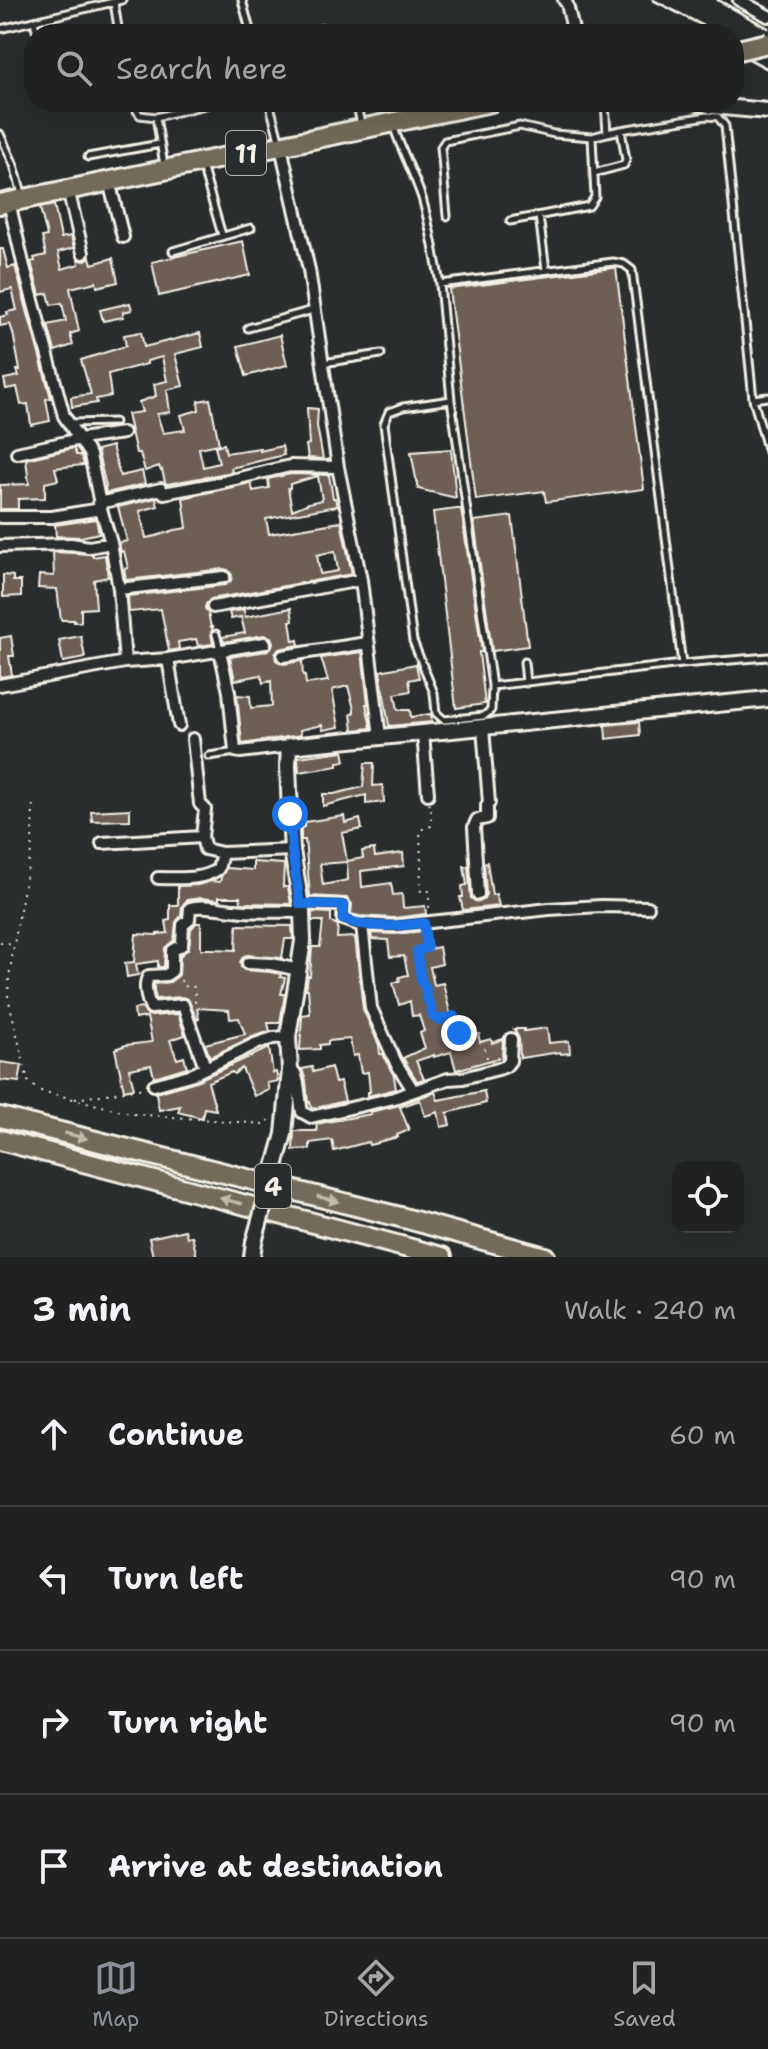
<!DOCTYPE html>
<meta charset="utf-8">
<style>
body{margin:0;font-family:"Shantell Sans",sans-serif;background:#282a2a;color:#f1f3f6}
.controls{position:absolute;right:24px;bottom:24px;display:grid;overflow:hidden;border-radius:16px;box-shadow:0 8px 32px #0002}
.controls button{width:72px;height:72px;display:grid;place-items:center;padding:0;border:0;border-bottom:2px solid #3d3f40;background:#202222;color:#f1f3f6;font:40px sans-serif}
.stop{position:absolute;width:24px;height:24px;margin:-18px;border:6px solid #1a73e8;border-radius:50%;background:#fff}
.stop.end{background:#1a73e8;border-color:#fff;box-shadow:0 2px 8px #0008}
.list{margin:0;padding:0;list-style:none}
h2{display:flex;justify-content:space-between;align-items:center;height:104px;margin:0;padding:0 32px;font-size:34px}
h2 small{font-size:26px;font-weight:400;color:#a2a4a5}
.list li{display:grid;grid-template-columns:52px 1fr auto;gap:24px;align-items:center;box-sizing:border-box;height:144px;padding:0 32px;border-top:2px solid #3d3f40}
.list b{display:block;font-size:30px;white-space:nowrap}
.list em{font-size:26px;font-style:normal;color:#a2a4a5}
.icon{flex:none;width:44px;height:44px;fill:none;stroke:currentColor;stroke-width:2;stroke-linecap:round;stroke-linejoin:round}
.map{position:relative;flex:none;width:768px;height:1257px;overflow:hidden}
.search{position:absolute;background:#202222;box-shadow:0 8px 32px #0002;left:24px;right:24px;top:24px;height:88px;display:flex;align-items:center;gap:20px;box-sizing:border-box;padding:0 28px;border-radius:32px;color:#a2a4a5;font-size:30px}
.sheet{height:680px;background:#202222}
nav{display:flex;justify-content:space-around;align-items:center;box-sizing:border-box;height:112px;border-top:2px solid #3d3f40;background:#202222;font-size:22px;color:#a2a4a5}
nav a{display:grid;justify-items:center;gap:4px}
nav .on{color:#8c9099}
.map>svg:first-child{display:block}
.building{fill:#6d5e54;stroke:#f4f1e8;stroke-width:2;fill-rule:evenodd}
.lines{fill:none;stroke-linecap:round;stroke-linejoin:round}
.lane-casing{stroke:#f4f1e8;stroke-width:11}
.street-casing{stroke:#f4f1e8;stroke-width:16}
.secondary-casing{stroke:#f4f1e8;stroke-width:20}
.highway-casing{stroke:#f4f1e8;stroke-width:24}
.path{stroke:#f4f1e8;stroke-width:2;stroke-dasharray:2 6;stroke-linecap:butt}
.lane{stroke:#2a2d2e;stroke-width:5}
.street{stroke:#2a2d2e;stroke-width:10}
.secondary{stroke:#2a2d2e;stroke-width:14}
.highway{stroke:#726b5a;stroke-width:18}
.rail{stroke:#f4f1e8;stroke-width:3}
.secondary-bridge-casing{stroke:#f4f1e8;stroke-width:20;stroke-linecap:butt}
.highway-bridge-casing{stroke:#f4f1e8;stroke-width:24;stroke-linecap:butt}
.secondary-bridge{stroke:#2a2d2e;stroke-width:14}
.highway-bridge{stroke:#726b5a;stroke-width:18}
.oneway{fill:#c0bbaf}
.route{stroke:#1a73e8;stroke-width:10}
.labels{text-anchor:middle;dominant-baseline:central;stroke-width:6;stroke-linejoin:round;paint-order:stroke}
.shield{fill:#2a2d2e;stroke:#b7b6b0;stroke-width:2}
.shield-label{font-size:26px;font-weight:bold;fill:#f4f1e8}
</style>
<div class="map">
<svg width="768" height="1257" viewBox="0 0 768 1257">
<rect width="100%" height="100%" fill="#2a2d2e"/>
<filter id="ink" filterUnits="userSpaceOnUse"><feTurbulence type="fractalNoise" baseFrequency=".0125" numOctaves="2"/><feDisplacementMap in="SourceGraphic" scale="16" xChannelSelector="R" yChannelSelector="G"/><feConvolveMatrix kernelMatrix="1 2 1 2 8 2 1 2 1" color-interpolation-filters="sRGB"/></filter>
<g filter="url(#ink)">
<!-- building -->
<path class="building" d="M54,205L61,238L71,236L74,248L58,252L62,269L79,264L78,259L84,261L90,257L92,264L113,258L118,282L97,287L96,282L70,288L79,331L70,334L73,345L55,351L48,325L66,321L62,303L51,305L48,293L40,295L31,262L35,261L34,258L46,255L42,237L47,236L40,208Z
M243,241L250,275L159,296L152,262Z
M0,249H3L8,268L15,266L51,398L46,399L50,421L31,425L28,404L21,405L17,387L6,389L4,379L19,376L17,370H20L13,333L10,324L0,326V317L8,315L7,312L17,310L12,289L0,292Z
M613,268H616L644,489L546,502L544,491L476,500L449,289Z
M130,303L132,310L123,312V317L103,321L100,310Z
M141,332L144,347L200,333L203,347L175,354L183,386L167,390L170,412L157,414L163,433L185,430L181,415L199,410L198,401L210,399L219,444L199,448L203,467L219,463L215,446L224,444L226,453L260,448V451L282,446L284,455L231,468L232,472L167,484L165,482L162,470L161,471L159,466L145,471L140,453H136L127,414L142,412L139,402L156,396L154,384L167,381L162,357L147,361V364L108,374L111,396L96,399L97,403L72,407L71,397L91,394L81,360L126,346L124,335Z
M280,335L287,365L246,376L238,346Z
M307,408L318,409L317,426L323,459L308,458L306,445L309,444Z
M112,446L120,476L142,471L145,484L106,493L105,487L106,486L97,450Z
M74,448L76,455H80L82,458L84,465L55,468L58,480L45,483V498L18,499V509H0V485L29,484L26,459Z
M451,449L456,498L418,489L411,452Z
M291,474L329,475L333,498H335L337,506L266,519L269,534L341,522L352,574L211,599L206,604L205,608L208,613L211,627H213L211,633L213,644L198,646L196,639L178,642L179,649L169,651L161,609L129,612L128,596L225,585L231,581L232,575L228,570L223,569L126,580L124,569L128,568L124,551L121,552L119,543L127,541L118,507L156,498L158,506L140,511L146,538L156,536L175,530L187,528L183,498L251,483L253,491L269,488L268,479ZM318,476L322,500L309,503L292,510L288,488H290V484ZM335,551L338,571L320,574L317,555Z
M457,509H461L482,652H479L485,704L456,708L433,512Z
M512,516L528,646L492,651L474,521Z
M96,519L99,533L81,537L56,536L55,525Z
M53,552L93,554V557L105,555L108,577L94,580L96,608L81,609V622H74V620H61L57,589L38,588L39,575L54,576Z
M3,575L13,576V581H21V596L3,597Z
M291,608L293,621H290L293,641L298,640L299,645L279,649L275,654L276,660L283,664L302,661L303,676H305L306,684L328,681L321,658L362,652L368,704H366L371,728L353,730L351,714L354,713V709L348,686L332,690L339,727L323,730L322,725L300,730L301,735L242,744L237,695L250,696L251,708L272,706L271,681L263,683L261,675L235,680L230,657L267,651L272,646L273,642L271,637L264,635L224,642L222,637L245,633L241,617L231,619L229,612L244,610L245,617Z
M11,636L14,656H9L12,675L0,677V638Z
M81,636L85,658L63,662L59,640Z
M416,664L419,678L409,680L411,691L395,694L398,710H410L411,717L431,714L432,722L389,726L380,671Z
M639,722L640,735L606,739L605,725Z
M343,751L345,761L338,762V766L299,772L298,757Z
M365,763H374L373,786L383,785L384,802L366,804V795L323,806V794H334L363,787Z
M130,809V820L92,821L91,811Z
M344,816L345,823L360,819L362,829L342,833L347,861L363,858L362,851L374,849L375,857L403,853L404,866L361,871L362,887L391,883L393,895L402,894L403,908L425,906L426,914L394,918L359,916L351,914L352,904L347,898L310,896L305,840H301V828L304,827V822ZM347,862L348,880L323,885L320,864Z
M253,862L284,864L283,887H288L291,904L241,903L240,897H219V900L201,898L187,900L182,906L181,916L176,922L174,940L165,948L164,967H158V961L136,964L138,975L127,977L125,963L134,962L136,934L157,935V934L168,933L166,921L170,920V905H178V886L198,885L211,881L220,882L221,877L226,868L253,870Z
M487,862L492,895L496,894L499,906L463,910L460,897H463L462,886L467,885L464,866H468L471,898L475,901L479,902L483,900L486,894L484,863Z
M312,912L331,913V922L338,925L337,938L355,937L363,1009L379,1045L380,1054H383L394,1076L396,1089L368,1096V1092H370L368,1072L361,1073L358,1055L353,1056L350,1039L328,1041V1044L320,1045V1049L300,1050L302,1015L310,1014L308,989H306L308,976H310L312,947H320L323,921H312Z
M196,923H201V949H211L236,950L237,925L292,926L293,939H285L282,958L248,955L244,956L240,962L241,967L244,970L270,972L281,974L280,977L285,978L281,994H285L280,1023H268L270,1031L252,1037L210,1057L205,1044L245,1034L239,1018L230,1019L229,1010L197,1008L199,1019L197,1020L188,999L182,997L156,999L154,991V984L170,982L179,975L180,956L189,948L191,929Z
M424,931L425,950L439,947L442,964L430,967L434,985L443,983L451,1017H452L459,1040L478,1034L480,1042L491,1039L492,1043L503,1039L502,1057L456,1070L451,1052L434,1057V1055L416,1061L424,1079L417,1081L403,1058L425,1048L420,1033L424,1031L419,1015L412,1016L410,1001L399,1005L393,983L400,981L399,977L408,975L404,956L390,957L388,940L372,939L371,933L395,934Z
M142,1008L146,1014L151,1016L178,1014L185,1035L170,1040L177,1059L184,1057L187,1067L154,1077L151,1065L129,1069L134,1088L124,1090L115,1049L126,1045L152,1042L147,1017L135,1019L134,1009Z
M547,1028L549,1043L569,1041L570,1053L561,1054L560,1052L520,1058L519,1039L514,1029H524V1031Z
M269,1048L273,1073L276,1072L278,1081L267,1083L269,1090L254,1096L242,1068L234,1074L232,1072L208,1082L216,1110L204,1108L202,1118L178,1112L180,1106L159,1110L156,1093L196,1081Z
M0,1062L22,1065L19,1082L0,1080Z
M312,1067L313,1072L331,1067L335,1083L340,1082L345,1101L312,1109L310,1102L308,1103L306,1081L302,1069Z
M484,1091L486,1103L447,1113L450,1125L441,1127L438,1112L425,1116L420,1100L400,1107L409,1130L397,1135L398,1137L378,1142V1143L369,1145L368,1142L334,1151L332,1140L310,1143V1149L293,1150L294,1131H317L316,1124L371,1114L370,1112L396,1106L435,1092L438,1100Z
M185,1230L187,1237L192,1236L197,1257H153L149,1238Z"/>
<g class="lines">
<defs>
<path id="lane" d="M242,0L251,34
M114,2L119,34
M34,21L37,34
M0,29L122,0
M297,34L324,28
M369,34L395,30
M135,102L137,111L140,115L156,117L164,165
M269,102L280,143
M356,102L361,124
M156,117L218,102
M394,128C402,152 414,174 422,198C430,226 435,255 440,284L613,262L624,264L632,270L682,664L492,686
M621,130L707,116L718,117L725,126L753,399L768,452
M0,134L14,165L22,194
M88,157L160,144
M202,166L222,235
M594,173L624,165L626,160L621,130L607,133L605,102
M447,216L441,147L445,141L520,126L554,134L592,137
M539,216L546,270
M510,221L589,206L595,197L592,137L607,133
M173,251L251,228
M440,284L451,400L403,407L389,412L384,424L413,641L434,693L436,713L444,720L484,716L491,710L492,686L451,400
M248,328L313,310
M323,363L381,354
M753,399L768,397
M69,423L114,422
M216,634L220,649
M524,662L526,683
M682,664L768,657
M209,756L236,752"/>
<path id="street" d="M564,0L567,4L574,34
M739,0L768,16
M281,147L309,270L338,467L361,580L380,737
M109,181L123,237
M68,189L83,253
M9,202L23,263L64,416L90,455L101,509L111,543L119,589L125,662
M17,453L80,439L123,433
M99,503L161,489L164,493L218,483L290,466L338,467
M0,517H52L101,509
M0,546L71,544L89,547L111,543
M119,589L224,577
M213,607L361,580
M220,651L229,692L235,751L240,752L289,746
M283,656L367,643
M168,659L179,725
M0,685L125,662L168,659L265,643
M423,733L428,794
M193,739L200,804L205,809L202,837L205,849L222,853L292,850
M102,843L202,837
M158,878C177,878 202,881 218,869L222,853
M478,894L474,827L477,820L487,818V805L489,803L483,727
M300,904L341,905L344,906L343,919L357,924L394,926L549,909L601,906L648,907
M362,925L371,1008L396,1063L413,1090
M248,963L271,964L299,970
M205,1067L183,1005L151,1008C147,1000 143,983 149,976L166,975L172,971V951L182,945L183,925L189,920L190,908C204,904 220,909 235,910C257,913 280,911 302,912
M290,1070L295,1073C300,1085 299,1099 302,1112L311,1117L394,1098L448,1079L463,1078L498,1069L506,1066L510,1061L511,1039
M154,1085L193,1074L255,1044L273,1038L288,1037"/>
<path id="secondary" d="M699,102L712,106L768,111
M284,1134L290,1070L288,1037L303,941L302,912L292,850L290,814L288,765L289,746L768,699
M252,1257L254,1242"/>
<path id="highway" d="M0,204L491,102
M0,1117L404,1218L545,1257
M0,1140L442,1257"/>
</defs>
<!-- lane casing -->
<use href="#lane" class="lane-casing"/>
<!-- street casing -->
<use href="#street" class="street-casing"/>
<!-- secondary casing -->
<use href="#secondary" class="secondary-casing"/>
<!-- highway casing -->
<use href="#highway" class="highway-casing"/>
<!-- path -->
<path class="path" d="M429,803V807L431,808V826L420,830L421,867L420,889L421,891H429V913
M33,805L32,847L18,920L9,977L8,997L28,1081L32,1085L41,1091L134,1114L264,1124L273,1117
M425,932L427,948L417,951L421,980L426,989V998L429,1001L433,1016L438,1020L454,1016L459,1033L479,1029L488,1061
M0,942L13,944
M181,980L183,986L195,987V1002L192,1004
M75,1099L144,1088"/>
<!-- lane -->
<use href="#lane" class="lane"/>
<!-- street -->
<use href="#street" class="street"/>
<!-- secondary -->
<use href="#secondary" class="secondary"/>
<!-- highway -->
<use href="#highway" class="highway"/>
<!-- rail -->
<path class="rail" d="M653,0L719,34
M718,0L768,28
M734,51L768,69"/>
<defs>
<path id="secondary-bridge" d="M254,1242L284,1134"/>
<path id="highway-bridge" d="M734,51L768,43"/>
</defs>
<!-- secondary-bridge casing -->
<use href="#secondary-bridge" class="secondary-bridge-casing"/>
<!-- highway-bridge casing -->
<use href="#highway-bridge" class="highway-bridge-casing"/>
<!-- secondary-bridge -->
<use href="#secondary-bridge" class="secondary-bridge"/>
<!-- highway-bridge -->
<use href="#highway-bridge" class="highway-bridge"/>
</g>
<!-- one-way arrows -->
<defs><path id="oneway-solid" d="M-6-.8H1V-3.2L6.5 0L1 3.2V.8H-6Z" transform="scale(2)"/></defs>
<g class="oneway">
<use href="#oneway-solid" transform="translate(76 1136) rotate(15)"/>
<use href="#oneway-solid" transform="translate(328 1199) rotate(14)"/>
<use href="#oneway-solid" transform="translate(231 1201) rotate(-165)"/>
</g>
</g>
<g class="lines" filter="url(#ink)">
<!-- route -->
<path class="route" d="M290,814L292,850L300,904L341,905L344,906L343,919C368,929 397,926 424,923L427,948L417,951L421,980L426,989V998L429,1001L433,1016L438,1020L454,1016L459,1033"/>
</g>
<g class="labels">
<!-- shield labels -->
<g class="shield">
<rect x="226" y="131" width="40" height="44" rx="6"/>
<rect x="255" y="1164" width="36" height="44" rx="6"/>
</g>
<g class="shield-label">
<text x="246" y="153">11</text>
<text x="273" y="1186">4</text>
</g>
</g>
</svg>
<div class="controls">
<button><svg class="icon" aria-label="locate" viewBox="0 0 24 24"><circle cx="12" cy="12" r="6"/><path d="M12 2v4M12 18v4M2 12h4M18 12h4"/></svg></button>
</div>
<div class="stop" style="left:290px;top:814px"></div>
<div class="stop end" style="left:459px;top:1033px"></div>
<div class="search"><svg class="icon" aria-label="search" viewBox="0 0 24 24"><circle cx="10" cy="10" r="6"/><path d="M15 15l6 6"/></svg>Search here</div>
</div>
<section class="sheet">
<h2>3 min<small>Walk · 240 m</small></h2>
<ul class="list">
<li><svg class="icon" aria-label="ahead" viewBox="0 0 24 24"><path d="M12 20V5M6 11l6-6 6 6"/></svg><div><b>Continue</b></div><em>60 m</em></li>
<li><svg class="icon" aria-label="left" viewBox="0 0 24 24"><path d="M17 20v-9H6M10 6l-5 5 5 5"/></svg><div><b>Turn left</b></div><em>90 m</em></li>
<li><svg class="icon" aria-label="right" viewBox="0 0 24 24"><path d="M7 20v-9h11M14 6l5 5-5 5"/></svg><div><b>Turn right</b></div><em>90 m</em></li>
<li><svg class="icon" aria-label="arrive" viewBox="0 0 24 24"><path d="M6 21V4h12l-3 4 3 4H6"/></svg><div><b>Arrive at destination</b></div></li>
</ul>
</section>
<nav>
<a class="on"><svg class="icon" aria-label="map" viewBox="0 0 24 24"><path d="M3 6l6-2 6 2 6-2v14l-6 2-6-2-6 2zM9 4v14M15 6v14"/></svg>Map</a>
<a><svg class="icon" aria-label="directions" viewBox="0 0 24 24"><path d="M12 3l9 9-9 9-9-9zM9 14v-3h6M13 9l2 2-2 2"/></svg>Directions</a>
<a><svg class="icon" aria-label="saved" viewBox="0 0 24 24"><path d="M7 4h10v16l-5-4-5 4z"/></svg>Saved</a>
</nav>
